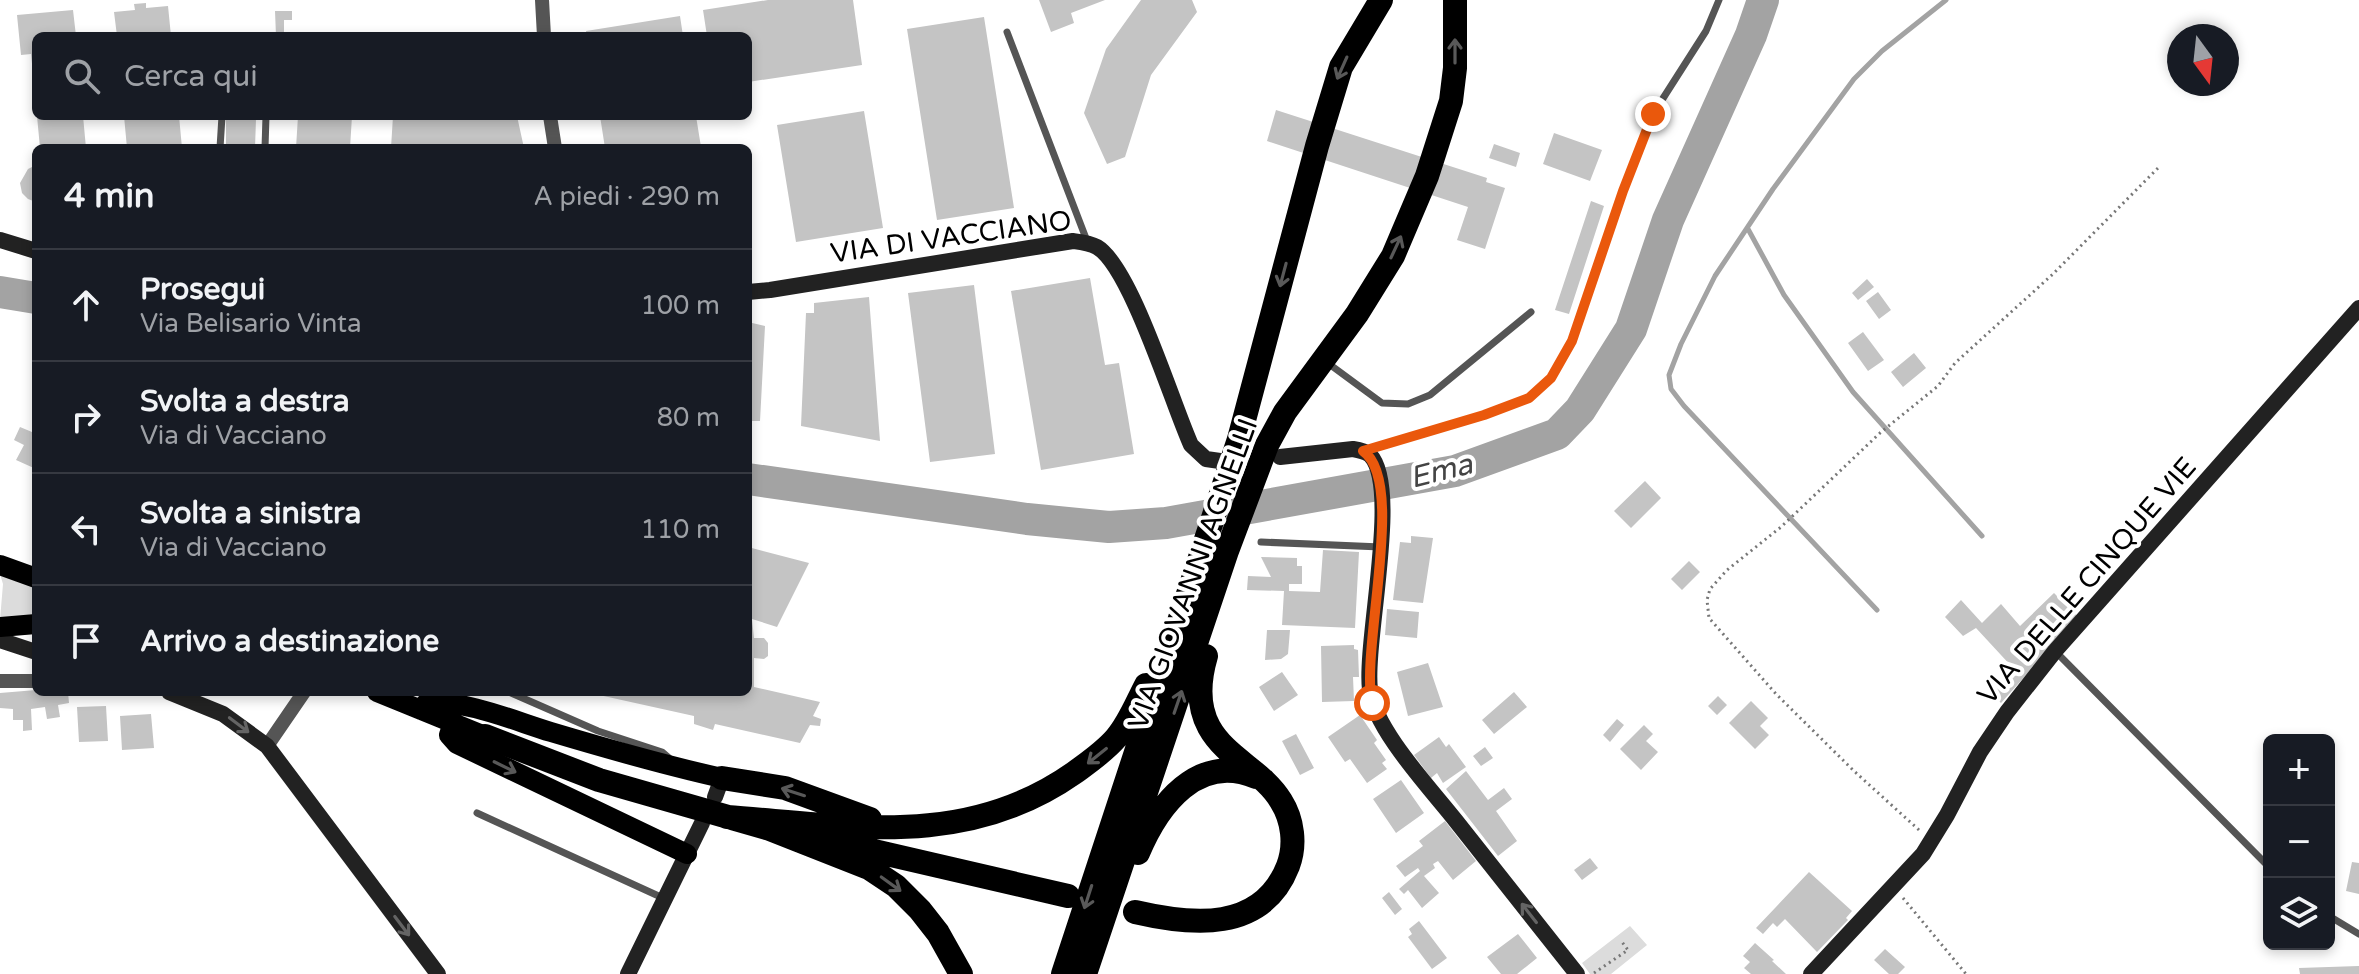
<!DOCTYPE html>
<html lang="it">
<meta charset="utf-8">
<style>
body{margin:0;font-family:"Varela Round",sans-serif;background:#20242c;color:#f1f3f6}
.controls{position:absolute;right:24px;bottom:24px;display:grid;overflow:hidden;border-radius:12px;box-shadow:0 4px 12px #0003}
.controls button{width:72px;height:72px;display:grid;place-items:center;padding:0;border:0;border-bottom:2px solid #363941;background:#171b24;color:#f1f3f6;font:40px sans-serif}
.compass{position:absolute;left:2167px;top:24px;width:72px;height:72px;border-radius:50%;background:#171b24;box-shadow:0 4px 12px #0003;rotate:165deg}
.stop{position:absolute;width:24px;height:24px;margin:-18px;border:6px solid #ea580c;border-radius:50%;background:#fff}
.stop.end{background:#ea580c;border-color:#fff;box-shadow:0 2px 8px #0008}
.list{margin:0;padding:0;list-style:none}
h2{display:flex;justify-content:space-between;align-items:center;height:104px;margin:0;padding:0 32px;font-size:34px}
h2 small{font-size:26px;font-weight:400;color:#9ea1a6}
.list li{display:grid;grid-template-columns:52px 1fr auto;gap:24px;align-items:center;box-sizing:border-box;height:112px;padding:0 32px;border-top:2px solid #363941}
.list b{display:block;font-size:30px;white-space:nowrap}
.list p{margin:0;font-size:26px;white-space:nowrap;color:#9ea1a6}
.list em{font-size:26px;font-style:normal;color:#9ea1a6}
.icon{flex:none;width:44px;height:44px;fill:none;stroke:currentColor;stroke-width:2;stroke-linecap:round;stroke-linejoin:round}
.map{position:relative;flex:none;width:2359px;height:974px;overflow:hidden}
.search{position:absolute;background:#171b24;box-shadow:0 4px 12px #0003;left:32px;top:32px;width:720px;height:88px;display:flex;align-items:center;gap:20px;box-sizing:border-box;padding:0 28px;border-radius:12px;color:#9ea1a6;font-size:30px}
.panel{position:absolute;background:#171b24;box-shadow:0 4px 12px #0003;left:32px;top:144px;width:720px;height:552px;border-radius:12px}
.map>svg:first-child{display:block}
.green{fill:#dcdcdc}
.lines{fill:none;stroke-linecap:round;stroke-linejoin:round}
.stream{stroke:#a3a3a3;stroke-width:5}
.river{stroke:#a3a3a3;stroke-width:32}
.building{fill:#c4c4c4}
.path{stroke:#777;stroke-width:3;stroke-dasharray:2 4;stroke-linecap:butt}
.lane{stroke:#555;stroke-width:7}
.street{stroke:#555;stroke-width:14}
.secondary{stroke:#222;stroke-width:16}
.primary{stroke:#000;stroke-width:20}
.highway{stroke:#000;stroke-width:24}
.oneway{stroke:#595959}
.oneway2{stroke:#646464}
.route{stroke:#ea580c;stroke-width:10}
.labels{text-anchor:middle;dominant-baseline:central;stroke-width:8;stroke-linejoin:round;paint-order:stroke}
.street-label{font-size:28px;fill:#000;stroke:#fff}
.water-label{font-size:30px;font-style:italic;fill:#444;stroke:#fff}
</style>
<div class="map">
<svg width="2359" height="974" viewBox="0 0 2359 974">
<rect width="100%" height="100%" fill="#fff"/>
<!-- green -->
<path class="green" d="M0,574L36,585V615L0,620L3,584Z
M1630,926L1647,945L1611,974H1590L1582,963Z"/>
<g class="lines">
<!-- stream -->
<path class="stream" d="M1748,229L1784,295L1853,392L1982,536
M1877,610L1684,406L1671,389L1669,375L1681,344L1715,276L1773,189L1854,79L1882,51L1946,0"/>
<!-- river -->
<path class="river" d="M0,292L36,298
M748,479L1027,519L1109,527L1166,523L1455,471L1557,434L1580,410L1631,329L1668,220L1751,35L1763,0"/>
</g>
<!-- building -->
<path class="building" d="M768,0H853L862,65L748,82V36H707L703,10Z
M1039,0H1105L1071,13L1074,23L1051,32Z
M1141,0H1192L1197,12L1151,75L1125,157L1107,164L1084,113L1106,49Z
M146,3V8L168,6L171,36H117L114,12L135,10L134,4Z
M73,10L76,36H36V83H34L31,54L21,55L17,15Z
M275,11H292V20H284V36H276Z
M680,16L683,36H587L586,31Z
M984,17L1014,208L937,220L907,29Z
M1276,110L1487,178L1486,182L1505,188L1485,249L1457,240L1468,207L1267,141Z
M864,111L883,228L796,242L777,125Z
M37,116H83L86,148H40Z
M124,116H179L182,148H127Z
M298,116H352L350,148H296Z
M393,116H517L524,148H391Z
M600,116H696L701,147L605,148Z
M226,119H256L255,148H226Z
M1554,133L1602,150L1590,181L1543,164Z
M1494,144L1520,153L1516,167L1489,158Z
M36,165V202L28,199L22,193L20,183L28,169Z
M1591,201L1604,206L1569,314L1555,310Z
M1090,278L1105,365L1119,363L1134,454L1041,470L1011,291Z
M1867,279L1874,287L1858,300L1852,293Z
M974,285L995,454L930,462L908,293Z
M1878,292L1891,310L1879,319L1866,301Z
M869,297L880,441L801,426L806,313H814V303Z
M748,322L765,326L760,421H748Z
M1863,332L1884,360L1868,371L1848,343Z
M1914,353L1926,368L1903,387L1891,372Z
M36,424V469L16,460L24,445L14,440L20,427L32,432Z
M1645,481L1661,498L1631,528L1614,511Z
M1411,536L1433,538L1423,603L1393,600L1400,542L1411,543Z
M748,547L809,563L777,627L752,619L754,638H764L768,643V656L764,659L754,658V687L820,702L813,716L821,719L820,726L810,725L800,743L715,724L713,730L694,724V716L590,693L748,692Z
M1323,550L1359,552L1355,628L1282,625L1284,591L1247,590L1248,576L1271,577L1261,557L1297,558V566H1302V584H1289V591L1320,592Z
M1689,561L1700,572L1682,590L1671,579Z
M2054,593L2078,617L2001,703L1991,693L2013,668L1976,628L1963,636L1945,617L1961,600L1982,623L2001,604L2020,626Z
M1387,609L1419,612L1417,638L1385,635Z
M1267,630H1290L1288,654L1281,659L1265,660Z
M1354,645V649L1358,650L1359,677H1353L1354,701L1322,702L1321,646Z
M1428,663L1443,707L1408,716L1397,672Z
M1282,672L1298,695L1274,711L1259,687Z
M36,690L68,692L69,703L58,705L60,717L47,719L45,707L31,709L32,730L23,731V720H13V709L0,708V693Z
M1514,692L1527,707L1494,734L1482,720Z
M1718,696L1727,705L1717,715L1708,706Z
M1751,701L1768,718L1760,726L1769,735L1755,749L1729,723Z
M106,706L108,741L79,742L77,707Z
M151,714L154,748L122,750L120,716Z
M1360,715L1377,740L1374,743L1386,760L1382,763L1387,769L1367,783L1350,759L1345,762L1328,737Z
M1617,719L1624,725L1610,742L1603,735Z
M1644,725L1653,734L1646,741L1658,752L1641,770L1620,749Z
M1296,734L1314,768L1300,775L1282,741Z
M1439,737L1446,747L1449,744L1466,767L1443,783L1437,773L1431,778L1414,755Z
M1485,747L1493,758L1481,766L1473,756Z
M1466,771L1488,800L1504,788L1512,799L1496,811L1517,841L1498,856L1446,789Z
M1401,780L1424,813L1396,833L1373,799Z
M1445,821L1476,861L1453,880L1438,861L1433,864L1435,868L1424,876L1439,893L1422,908L1408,890L1404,894L1399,889L1420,871L1418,868L1405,877L1396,866L1423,846L1419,841Z
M1590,858L1598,868L1582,880L1574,870Z
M2352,862L2359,863V894L2346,891Z
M1809,872L1852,911L1846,918L1848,920L1817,952L1785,919L1777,927L1773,923L1763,934L1756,928Z
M1389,892L1402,909L1395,915L1382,898Z
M1419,921L1447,958L1432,969L1408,937L1412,934L1409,929Z
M1518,934L1537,958L1517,974H1501L1487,957Z
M1755,943L1774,960L1772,961L1786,974H1751L1744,968L1750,962L1743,956Z
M1885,949L1905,967L1898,974H1889L1874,960Z
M2359,966V974H2300L2299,968Z"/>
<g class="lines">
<!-- path -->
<path class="path" d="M1919,830L1854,771L1776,694L1709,618L1707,600L1710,589L1727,570L1781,527L1880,433L1938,386L1955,363L2053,274L2160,166
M1903,898L1966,974
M1594,973L1628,950L1622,942"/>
<!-- lane -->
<path class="lane" d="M1007,32L1087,241
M220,148L222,116
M265,148L266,116
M1325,361L1382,403L1408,404L1430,395L1531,312
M1365,450L1484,415L1529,398L1551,378L1572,341L1623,191L1653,114L1706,31L1719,0
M1261,542L1381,547
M2055,651L2269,867
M509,692L598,731L662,752L669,758
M477,813L663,898
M2329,916L2359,934"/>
<!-- street -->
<path class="street" d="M542,0L544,36
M550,116L555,148
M0,681H36
M267,746L304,692"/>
<!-- secondary -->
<path class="secondary" d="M0,240L36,251
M748,292L770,290L1073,241C1081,242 1090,243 1097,247C1131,267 1172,403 1191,445L1206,459L1220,461
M1280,457L1353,449C1359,450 1365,451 1370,455C1401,487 1364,641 1370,690C1374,729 1431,789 1456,821C1496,872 1537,923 1577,974
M0,640L36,652
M169,692L223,714L267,746L438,974
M715,797L722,778
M628,974L702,823
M1811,974L1923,854L1947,815L1980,752L2007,712L2055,651L2359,308"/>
<!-- primary -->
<path class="primary" d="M0,565L36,578
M0,627L36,624
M377,692L485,736
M421,710L427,702C468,701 512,720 551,732C608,749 664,765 722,778
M453,723L449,735L457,744L687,854"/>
<!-- highway -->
<path class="highway" d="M485,736L599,780L770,829L869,868L896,886L920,910L938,933L961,974
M722,778L785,788L870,819
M727,817C850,826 966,849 1074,773C1089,762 1104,752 1116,738C1129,723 1137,702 1146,685
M835,842L1068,896
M1138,853C1158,805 1198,752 1256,777
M1135,912C1191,925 1262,933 1288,866C1296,845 1293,820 1281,801C1263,771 1226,758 1209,727C1197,705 1199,680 1206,656
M1063,974L1239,439L1317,146L1341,67L1381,0
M1085,974L1227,551L1267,445L1285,412L1357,314L1393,256L1427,176L1451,101L1455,68V0"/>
</g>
<!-- one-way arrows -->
<defs><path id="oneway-shaft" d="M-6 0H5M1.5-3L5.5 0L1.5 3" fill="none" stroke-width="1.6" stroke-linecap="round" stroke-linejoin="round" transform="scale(2)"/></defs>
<g class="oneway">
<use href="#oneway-shaft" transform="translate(1455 51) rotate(-90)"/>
<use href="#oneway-shaft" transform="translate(1342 68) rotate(114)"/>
<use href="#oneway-shaft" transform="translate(1396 247) rotate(-65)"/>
<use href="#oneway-shaft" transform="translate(1283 275) rotate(105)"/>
<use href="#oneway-shaft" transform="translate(1178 702) rotate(-71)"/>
<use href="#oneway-shaft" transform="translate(1097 756) rotate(141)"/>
<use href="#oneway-shaft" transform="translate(505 767) rotate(26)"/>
<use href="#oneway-shaft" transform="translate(793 792) rotate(-162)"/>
<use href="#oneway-shaft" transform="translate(891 884) rotate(36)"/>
<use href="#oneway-shaft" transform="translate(1088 897) rotate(108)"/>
</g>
<g class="oneway2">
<use href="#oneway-shaft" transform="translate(239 725) rotate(37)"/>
<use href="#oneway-shaft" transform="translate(1529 913) rotate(-128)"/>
<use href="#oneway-shaft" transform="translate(402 926) rotate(53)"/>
</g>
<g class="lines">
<!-- route -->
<path class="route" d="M1372,703C1360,649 1407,481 1363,451L1484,415L1529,398L1551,378L1572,341L1623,191L1653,114"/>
</g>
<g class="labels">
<!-- street labels -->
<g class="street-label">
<text transform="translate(951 237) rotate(-8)">VIA DI VACCIANO</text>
<text transform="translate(1193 574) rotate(-70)">VIA GIOVANNI AGNELLI</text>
<text transform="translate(2087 581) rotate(-49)">VIA DELLE CINQUE VIE</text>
</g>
<!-- water labels -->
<g class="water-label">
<text transform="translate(1441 471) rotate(-14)">Ema</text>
</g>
</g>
</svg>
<div class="controls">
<button>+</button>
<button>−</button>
<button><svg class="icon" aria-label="layers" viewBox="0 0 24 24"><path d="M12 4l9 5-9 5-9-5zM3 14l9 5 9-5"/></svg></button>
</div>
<svg class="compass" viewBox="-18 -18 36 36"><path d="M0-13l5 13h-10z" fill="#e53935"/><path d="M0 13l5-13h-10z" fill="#9ea1a6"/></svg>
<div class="stop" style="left:1372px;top:703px"></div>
<div class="stop end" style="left:1653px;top:114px"></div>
<div class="search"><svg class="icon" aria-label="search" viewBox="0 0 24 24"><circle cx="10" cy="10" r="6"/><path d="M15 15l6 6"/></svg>Cerca qui</div>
<section class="panel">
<h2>4 min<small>A piedi · 290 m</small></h2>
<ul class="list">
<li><svg class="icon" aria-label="ahead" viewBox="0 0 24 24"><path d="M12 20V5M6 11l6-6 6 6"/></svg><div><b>Prosegui</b><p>Via Belisario Vinta</p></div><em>100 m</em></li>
<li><svg class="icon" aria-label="right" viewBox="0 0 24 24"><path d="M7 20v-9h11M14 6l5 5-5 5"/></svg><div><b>Svolta a destra</b><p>Via di Vacciano</p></div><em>80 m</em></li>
<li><svg class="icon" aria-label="left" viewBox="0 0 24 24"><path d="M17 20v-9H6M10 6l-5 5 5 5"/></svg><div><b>Svolta a sinistra</b><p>Via di Vacciano</p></div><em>110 m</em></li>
<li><svg class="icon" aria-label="arrive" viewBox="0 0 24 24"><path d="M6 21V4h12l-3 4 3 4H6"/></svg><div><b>Arrivo a destinazione</b></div></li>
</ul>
</section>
</div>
